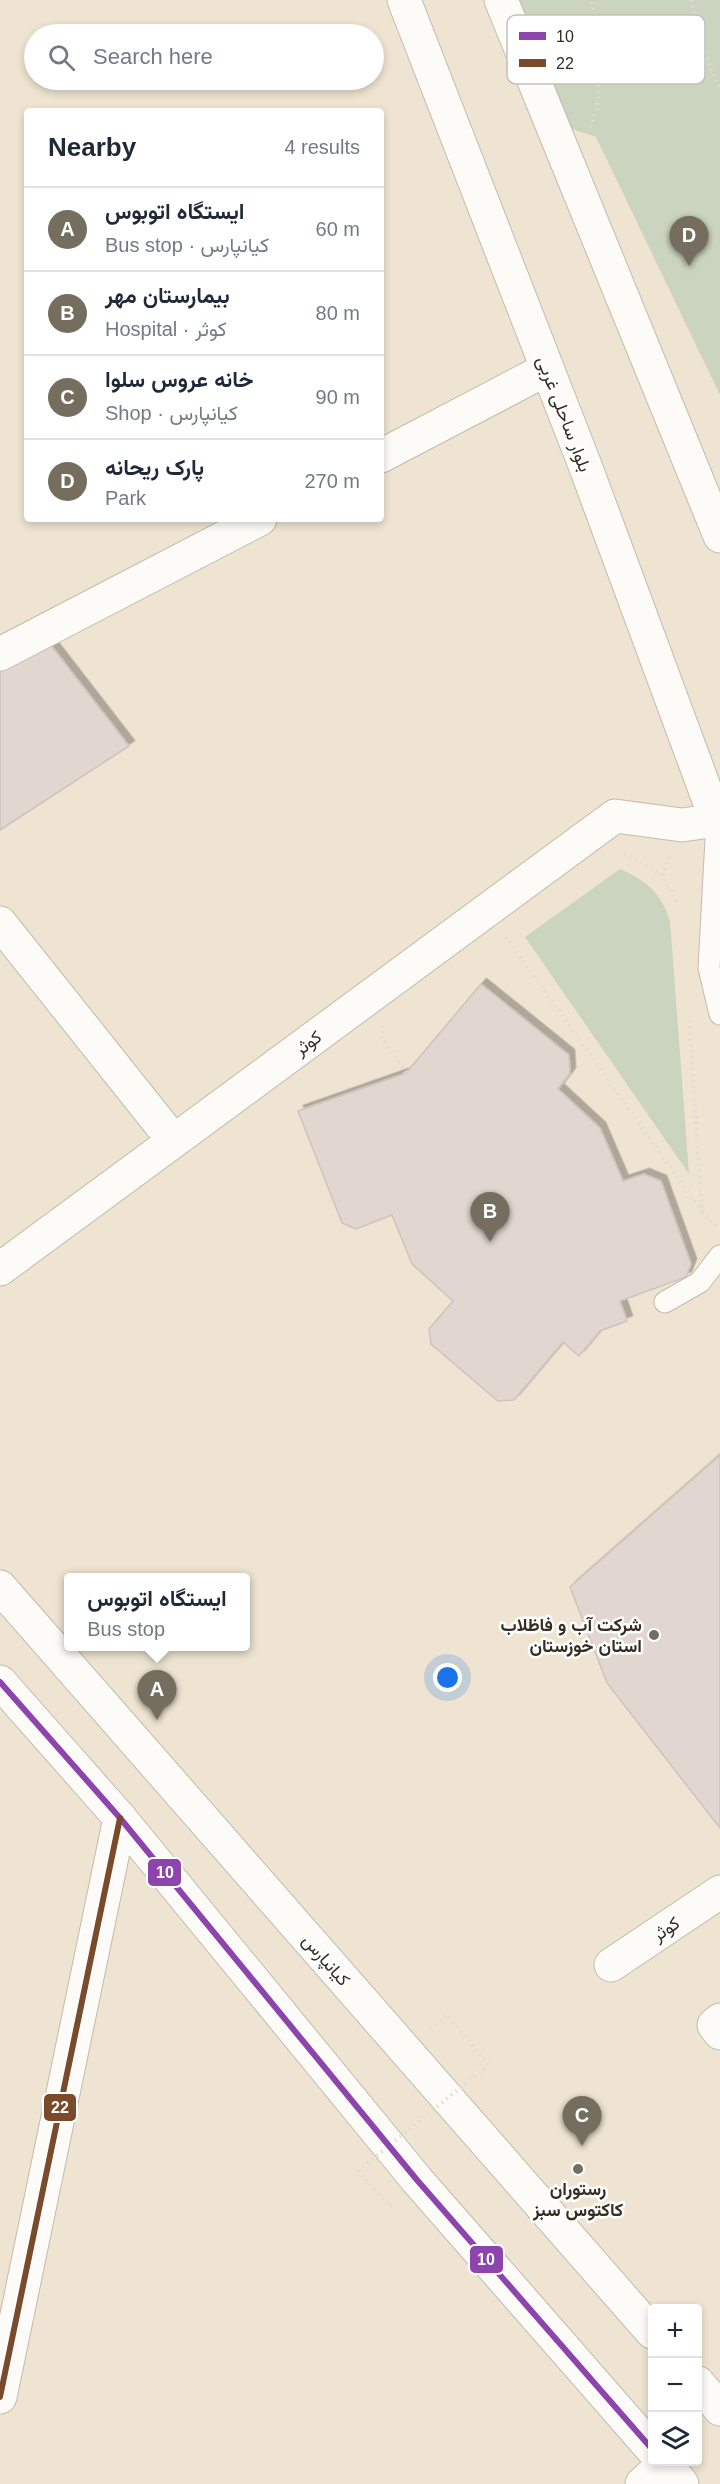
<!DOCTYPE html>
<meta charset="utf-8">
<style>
body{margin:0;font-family:Helvetica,Vazirmatn,sans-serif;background:#f2f2f3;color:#1f2937}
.controls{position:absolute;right:18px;bottom:18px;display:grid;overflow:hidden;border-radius:6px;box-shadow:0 3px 9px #0003}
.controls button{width:54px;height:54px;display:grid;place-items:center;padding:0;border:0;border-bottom:2px solid #e0e1e3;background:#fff;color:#1f2937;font:30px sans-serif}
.you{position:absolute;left:448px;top:1678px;width:21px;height:21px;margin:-15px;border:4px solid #fff;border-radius:50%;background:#1a73e8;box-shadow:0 0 0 9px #1a73e833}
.badge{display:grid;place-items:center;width:39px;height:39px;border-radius:50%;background:#756d5e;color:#fff;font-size:20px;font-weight:700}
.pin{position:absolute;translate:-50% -50px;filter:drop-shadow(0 2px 3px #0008)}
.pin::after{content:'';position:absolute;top:32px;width:21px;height:18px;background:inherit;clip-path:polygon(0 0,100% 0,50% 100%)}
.popup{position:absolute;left:64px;top:1573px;width:186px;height:78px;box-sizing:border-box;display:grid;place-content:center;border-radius:6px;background:#fff;filter:drop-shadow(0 2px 4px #0005);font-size:20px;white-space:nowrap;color:#747a83}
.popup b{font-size:22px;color:#1f2937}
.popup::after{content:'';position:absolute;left:50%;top:100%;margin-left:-12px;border:12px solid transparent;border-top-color:#fff}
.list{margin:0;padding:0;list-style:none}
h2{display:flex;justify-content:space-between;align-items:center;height:78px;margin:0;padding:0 24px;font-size:26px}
h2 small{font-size:20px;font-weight:400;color:#747a83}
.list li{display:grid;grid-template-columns:39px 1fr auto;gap:18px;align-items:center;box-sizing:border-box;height:84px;padding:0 24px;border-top:2px solid #e0e1e3}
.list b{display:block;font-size:22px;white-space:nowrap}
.list p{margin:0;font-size:20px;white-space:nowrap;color:#747a83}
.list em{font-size:20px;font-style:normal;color:#747a83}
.icon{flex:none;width:33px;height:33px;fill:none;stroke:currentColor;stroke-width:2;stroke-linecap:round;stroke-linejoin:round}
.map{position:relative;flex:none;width:720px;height:2484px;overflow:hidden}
.search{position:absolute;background:#fff;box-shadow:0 3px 9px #0003;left:24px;top:24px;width:360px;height:66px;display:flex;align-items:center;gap:15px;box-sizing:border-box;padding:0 21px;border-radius:33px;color:#747a83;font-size:22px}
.panel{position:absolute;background:#fff;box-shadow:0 3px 9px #0003;left:24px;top:108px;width:360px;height:414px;border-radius:6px}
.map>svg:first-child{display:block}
.green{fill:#cbd4be}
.building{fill:#e1d6d0;stroke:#cfc3be;stroke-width:1.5;filter:url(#shadow)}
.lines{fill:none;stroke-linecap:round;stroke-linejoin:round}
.lane-casing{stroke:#c3bbac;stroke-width:23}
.street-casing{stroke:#c3bbac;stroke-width:35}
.primary-casing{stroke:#c3bbac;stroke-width:35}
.path{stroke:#dfdcd6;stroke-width:4;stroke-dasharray:1.5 4.5;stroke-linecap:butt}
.lane{stroke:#fcfbf8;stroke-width:21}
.street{stroke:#fcfbf8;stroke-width:33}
.primary{stroke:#fcfbf8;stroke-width:33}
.path-bridge{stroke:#dfdcd6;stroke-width:4;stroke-dasharray:1.5 4.5;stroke-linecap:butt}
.bus-1-casing{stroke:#fff;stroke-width:10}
.bus-2-casing{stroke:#fff;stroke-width:10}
.bus-1{stroke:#8e44ad;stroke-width:6}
.bus-2{stroke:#7a4b2a;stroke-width:6}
.poi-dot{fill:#756d5e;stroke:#fff;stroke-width:2}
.labels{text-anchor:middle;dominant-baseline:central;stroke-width:5;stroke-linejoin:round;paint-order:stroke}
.street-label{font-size:18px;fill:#342d20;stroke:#fff}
.poi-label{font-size:18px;font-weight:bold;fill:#342d20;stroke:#fff;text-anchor:end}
.key{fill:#fff;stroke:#c2c0bc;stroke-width:1.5}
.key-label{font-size:16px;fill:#342d20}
.line-badge{stroke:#fff;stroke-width:2}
.badge-label{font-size:16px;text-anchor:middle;font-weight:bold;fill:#fff}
</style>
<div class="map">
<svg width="720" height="2484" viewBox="0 0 720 2484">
<defs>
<filter id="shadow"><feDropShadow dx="5.5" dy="-5.5" stdDeviation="0" flood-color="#0004"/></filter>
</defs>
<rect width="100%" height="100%" fill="#eee4d1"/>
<!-- green -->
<path class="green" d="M515,0H720V395L596,137L563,126Z
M620,869C647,881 661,893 670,921L689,1174L525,937Z"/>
<!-- building -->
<path class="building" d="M50,644L129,746L0,830V668Z
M481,984L569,1055L570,1073L558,1089L600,1128L623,1181L644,1174L661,1181L691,1264L686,1277L620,1301L627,1321L600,1331L579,1356L563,1342L514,1400L498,1401L431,1344L429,1329L453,1301L412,1264L392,1215L356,1229L342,1223L298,1111L406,1073Z
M720,1455V1828L607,1683L570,1587Z"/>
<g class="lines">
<defs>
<path id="lane" d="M717,820L709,968L720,1014
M665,1302L700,1282L720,1256"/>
<path id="street" d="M381,456L547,369
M0,654L260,519
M0,923L173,1140
M0,1269L615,816L682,825L717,820
M611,1965L720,1892
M720,2020L714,2025L720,2033
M0,2397L120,1818
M642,2484L665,2463"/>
<path id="primary" d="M404,0L586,468L720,830
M501,0L720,536
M0,1587L652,2332
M0,1682L120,1818L417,2180L652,2449
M698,2383L720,2409
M664,2462L682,2484"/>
</defs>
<!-- lane casing -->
<use href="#lane" class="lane-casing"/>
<!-- street casing -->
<use href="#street" class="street-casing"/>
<!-- primary casing -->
<use href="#primary" class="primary-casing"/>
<!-- path -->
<path class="path" d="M691,0L711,71L720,87
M590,127L597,109L602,37L591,0
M624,854L662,875L681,909
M662,875L669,856
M506,937L702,1212L689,1016
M383,1031L381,1036L406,1073
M702,1212L717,1227
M431,2029L447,2015L488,2065
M358,2171L389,2206L392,2204"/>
<!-- lane -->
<use href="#lane" class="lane"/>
<!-- street -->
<use href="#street" class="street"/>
<!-- primary -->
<use href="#primary" class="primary"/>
<!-- path-bridge -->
<path class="path-bridge" d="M358,2171L488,2065"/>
<defs>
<path id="bus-1" d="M0,1682L120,1818L417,2180L652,2449"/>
<path id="bus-2" d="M0,2397L120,1818"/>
</defs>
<!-- bus-1 casing -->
<use href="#bus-1" class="bus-1-casing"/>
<!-- bus-2 casing -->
<use href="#bus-2" class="bus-2-casing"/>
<!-- bus-1 -->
<use href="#bus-1" class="bus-1"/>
<!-- bus-2 -->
<use href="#bus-2" class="bus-2"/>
</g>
<!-- markers -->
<g class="poi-dot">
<circle cx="654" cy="1635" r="6"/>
<circle cx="578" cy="2169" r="6"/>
</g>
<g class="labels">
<!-- street labels -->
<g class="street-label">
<text transform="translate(564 414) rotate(69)">بلوار ساحلی غربی</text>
<text transform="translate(308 1043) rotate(-36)">کوثر</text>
<text transform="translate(666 1929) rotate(-34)">کوثر</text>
<text transform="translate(326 1960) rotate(49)">کیانپارس</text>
</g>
<!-- poi labels -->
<g class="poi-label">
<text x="642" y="1625">شرکت آب و فاظلاب<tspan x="642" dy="21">استان خوزستان</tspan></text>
<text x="578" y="2189" text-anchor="middle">رستوران<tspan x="578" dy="21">کاکتوس سبز</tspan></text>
</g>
</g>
<!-- legend -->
<rect x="507" y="15" width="198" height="69" rx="9" class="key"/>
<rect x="519" y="32" width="27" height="8" fill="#8e44ad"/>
<rect x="519" y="59" width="27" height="8" fill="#7a4b2a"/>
<g class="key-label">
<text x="556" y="42">10</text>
<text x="556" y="69">22</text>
</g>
<g class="line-badge">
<rect x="147" y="1858" width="35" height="29" rx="6" fill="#8e44ad"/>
<rect x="43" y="2093" width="34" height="29" rx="6" fill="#7a4b2a"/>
<rect x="469" y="2245" width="35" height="29" rx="6" fill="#8e44ad"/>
</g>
<g class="badge-label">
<text x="165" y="1878">10</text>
<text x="60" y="2113">22</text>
<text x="486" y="2265">10</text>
</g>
</svg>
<div class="controls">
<button>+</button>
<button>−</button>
<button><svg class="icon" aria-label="layers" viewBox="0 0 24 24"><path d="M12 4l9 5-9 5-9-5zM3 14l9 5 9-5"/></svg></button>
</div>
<div class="you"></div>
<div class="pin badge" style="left:157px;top:1720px">A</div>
<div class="popup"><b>ایستگاه اتوبوس</b>Bus stop</div>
<div class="pin badge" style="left:490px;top:1242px">B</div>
<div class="pin badge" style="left:582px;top:2146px">C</div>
<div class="pin badge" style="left:689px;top:266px">D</div>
<div class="search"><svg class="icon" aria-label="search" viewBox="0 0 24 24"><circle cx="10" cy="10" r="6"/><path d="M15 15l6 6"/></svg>Search here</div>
<section class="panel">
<h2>Nearby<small>4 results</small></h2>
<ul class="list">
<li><span class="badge">A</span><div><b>ایستگاه اتوبوس</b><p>Bus stop · کیانپارس</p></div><em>60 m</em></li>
<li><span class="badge">B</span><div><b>بیمارستان مهر</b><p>Hospital · کوثر</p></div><em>80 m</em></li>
<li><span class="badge">C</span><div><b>خانه عروس سلوا</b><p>Shop · کیانپارس</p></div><em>90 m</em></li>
<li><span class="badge">D</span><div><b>پارک ریحانه</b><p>Park</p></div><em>270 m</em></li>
</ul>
</section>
</div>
